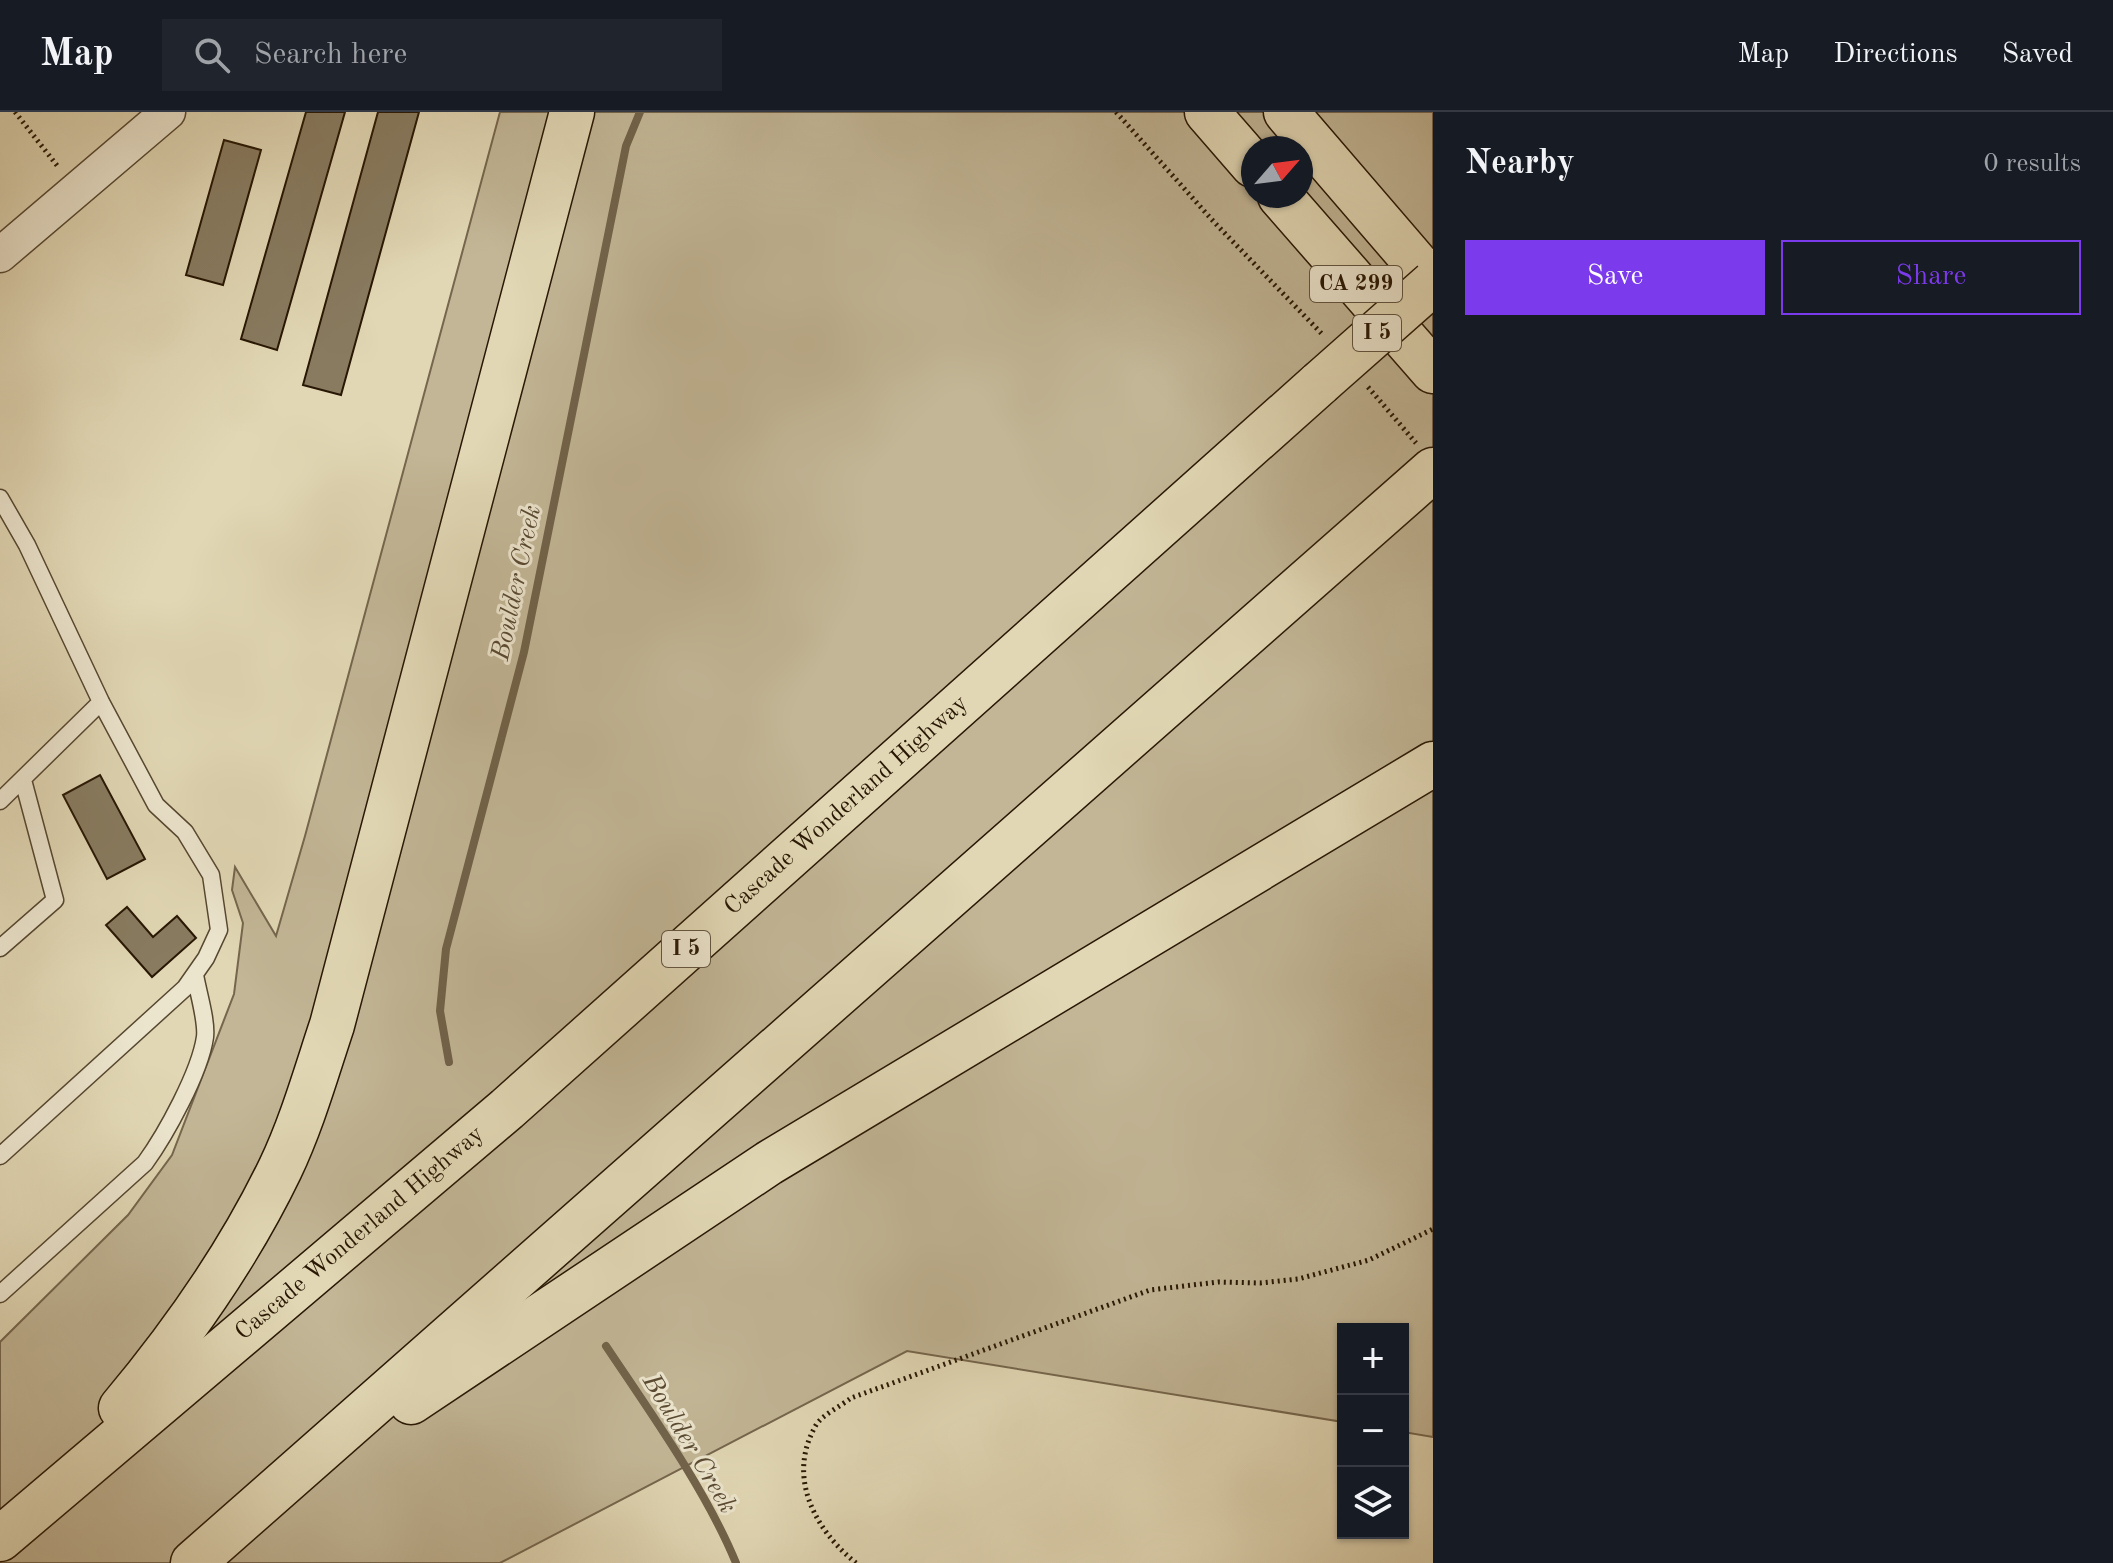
<!DOCTYPE html>
<meta charset="utf-8">
<style>
body{margin:0;font-family:"Old Standard TT",serif;background:#20242c;color:#f1f3f6}
.controls{position:absolute;right:24px;bottom:24px;display:grid;overflow:hidden;border-radius:0px;box-shadow:0 2px 6px #0004}
.controls button{width:72px;height:72px;display:grid;place-items:center;padding:0;border:0;border-bottom:2px solid #363941;background:#171b24;color:#f1f3f6;font:40px sans-serif}
.compass{position:absolute;left:1241px;top:24px;width:72px;height:72px;border-radius:50%;background:#171b24;box-shadow:0 2px 6px #0004;rotate:62deg}
.list{margin:0;padding:0;list-style:none}
h2{display:flex;justify-content:space-between;align-items:center;height:104px;margin:0;padding:0 32px;font-size:34px}
h2 small{font-size:26px;font-weight:400;color:#9ea1a6}
.actions{display:flex;gap:16px;padding:24px 32px}
.actions a{flex:1;padding:18px 0;border:2px solid #7c3aed;border-radius:0px;text-align:center;font-size:28px;color:#7c3aed}
.actions .main{background:#7c3aed;color:#fff}
.icon{flex:none;width:44px;height:44px;fill:none;stroke:currentColor;stroke-width:2;stroke-linecap:round;stroke-linejoin:round}
.map{position:relative;flex:none;width:1433px;height:1451px;overflow:hidden}
header{display:flex;align-items:center;gap:48px;box-sizing:border-box;height:112px;padding:0 40px;background:#171b24;border-bottom:2px solid #363941}
header strong{font-size:38px}
nav{display:flex;gap:44px;margin-inline-start:auto;font-size:28px}
.search{width:560px;height:72px;background:#20242c;display:flex;align-items:center;gap:20px;box-sizing:border-box;padding:0 28px;border-radius:0px;color:#9ea1a6;font-size:30px}
main{display:flex}
aside{flex:1;background:#171b24}
.map>svg:first-child{display:block}
.green{fill:#c2b696;stroke:#75664d;stroke-width:2;fill-rule:evenodd}
.lines{fill:none;stroke-linecap:round;stroke-linejoin:round}
.stream{stroke:#71634a;stroke-width:8}
.building{fill:#887b60;stroke:#281704;stroke-width:2}
.service-casing{stroke:#564730;stroke-width:19}
.minor-casing{stroke:#564730;stroke-width:37}
.trunk-casing{stroke:#281704;stroke-width:47}
.motorway-casing{stroke:#281704;stroke-width:47}
.path{stroke:#281704;stroke-width:5;stroke-dasharray:2 4;stroke-linecap:butt}
.service{stroke:#ece5ce;stroke-width:16}
.minor{stroke:#ece5ce;stroke-width:34}
.trunk{stroke:#e1d7b4;stroke-width:44}
.motorway{stroke:#e1d7b4;stroke-width:44}
.motorway-bridge-casing{stroke:#281704;stroke-width:47;stroke-linecap:butt}
.motorway-bridge{stroke:#e1d7b4;stroke-width:44}
.labels{text-anchor:middle;dominant-baseline:central;stroke-width:6;stroke-linejoin:round;paint-order:stroke}
.shield{fill:#ece5ce;stroke:#635541;stroke-width:2}
.shield-label{font-size:22px;font-weight:bold;fill:#281704}
.street-label{font-size:24px;fill:#281704;stroke:#ece5ce}
.water-label{font-size:26px;font-style:italic;fill:#594a32;stroke:#ece5ce}
</style>
<header>
<strong>Map</strong>
<div class="search"><svg class="icon" aria-label="search" viewBox="0 0 24 24"><circle cx="10" cy="10" r="6"/><path d="M15 15l6 6"/></svg>Search here</div>
<nav><a>Map</a><a>Directions</a><a>Saved</a></nav>
</header>
<main>
<div class="map">
<svg width="1433" height="1451" viewBox="0 0 1433 1451">
<rect width="100%" height="100%" fill="#e1d7b4"/>
<filter id="stains"><feTurbulence type="fractalNoise" baseFrequency=".0025" numOctaves="4"/><feColorMatrix values="0 0 0 0 .2 0 0 0 0 .09 0 0 0 0 .02 0 0 0 .5 -.17"/></filter>
<radialGradient id="worn" r=".72"><stop offset=".6" stop-color="#630" stop-opacity="0"/><stop offset="1" stop-color="#630" stop-opacity=".3"/></radialGradient>
<!-- green -->
<path class="green" d="M500,0H1433V1325L1403,1320V1217H1343V1310L907,1239L500,1451H0V1230L128,1103L172,1043L234,882L243,811L232,778L235,755L276,824L305,724ZM1253,36H1301V84H1253Z"/>
<g class="lines">
<!-- stream -->
<path class="stream" d="M449,950L440,899L446,837L524,540L626,34L640,0
M606,1234C650,1300 706,1378 736,1451"/>
</g>
<!-- building -->
<path class="building" d="M306,0H345L277,238L241,227Z
M378,0H419L341,283L303,273Z
M224,28L261,38L223,173L186,163Z
M100,663L145,747L107,767L63,683Z
M127,795L153,825L177,804L196,826L152,865L106,813Z"/>
<g class="lines">
<defs>
<path id="service" d="M0,386L27,433L101,590L156,693L185,720L211,763L219,818L206,846L185,876L0,1044
M0,689L101,590
M0,836L55,788L23,668
M0,1182L145,1051C166,1022 200,960 205,925C207,909 198,880 195,863"/>
<path id="minor" d="M0,143L168,0"/>
<path id="trunk" d="M1207,0L1253,53
M1286,0L1433,171
M1280,84L1433,259"/>
<g id="motorway">
<path d="M411,1290L769,1051L1433,652"/>
<path d="M121,1296C183,1222 238,1144 280,1057C302,1011 316,961 332,913L572,0"/>
<path id="s1" d="M0,1427L507,997L1320,271"/>
<path d="M193,1451L1433,358"/>
</g>
</defs>
<!-- service casing -->
<use href="#service" class="service-casing"/>
<!-- minor casing -->
<use href="#minor" class="minor-casing"/>
<!-- trunk casing -->
<use href="#trunk" class="trunk-casing"/>
<!-- motorway casing -->
<use href="#motorway" class="motorway-casing"/>
<!-- path -->
<path class="path" d="M15,0L59,56
M1116,0L1214,110L1322,222
M1368,275L1416,331
M856,1451C815,1418 786,1365 816,1313C822,1303 841,1294 851,1286L1150,1178L1218,1170L1260,1171L1298,1167L1369,1148L1433,1117"/>
<!-- service -->
<use href="#service" class="service"/>
<!-- minor -->
<use href="#minor" class="minor"/>
<!-- trunk -->
<use href="#trunk" class="trunk"/>
<!-- motorway -->
<use href="#motorway" class="motorway"/>
<defs>
<path id="motorway-bridge" d="M1320,271L1433,171"/>
</defs>
<!-- motorway-bridge casing -->
<use href="#motorway-bridge" class="motorway-bridge-casing"/>
<!-- motorway-bridge -->
<use href="#motorway-bridge" class="motorway-bridge"/>
</g>
<g class="labels">
<!-- shield labels -->
<g class="shield">
<rect x="1310" y="154" width="92" height="36" rx="6"/>
<rect x="1353" y="203" width="48" height="36" rx="6"/>
<rect x="662" y="819" width="48" height="36" rx="6"/>
</g>
<g class="shield-label">
<text x="1356" y="172">CA 299</text>
<text x="1377" y="221">I 5</text>
<text x="686" y="837">I 5</text>
</g>
<!-- street labels -->
<g class="street-label">
<text stroke="none"><textPath href="#s1" startOffset="1120">Cascade Wonderland Highway</textPath></text>
<text stroke="none"><textPath href="#s1" startOffset="472">Cascade Wonderland Highway</textPath></text>
</g>
<!-- water labels -->
<g class="water-label">
<text transform="translate(517 471) rotate(-78)">Boulder Creek</text>
<text transform="translate(689 1332) rotate(59)">Boulder Creek</text>
</g>
</g>
<rect width="100%" height="100%" filter="url(#stains)"/>
<rect width="100%" height="100%" fill="url(#worn)"/>
</svg>
<div class="controls">
<button>+</button>
<button>−</button>
<button><svg class="icon" aria-label="layers" viewBox="0 0 24 24"><path d="M12 4l9 5-9 5-9-5zM3 14l9 5 9-5"/></svg></button>
</div>
<svg class="compass" viewBox="-18 -18 36 36"><path d="M0-13l5 13h-10z" fill="#e53935"/><path d="M0 13l5-13h-10z" fill="#9ea1a6"/></svg>
</div>
<aside>
<h2>Nearby<small>0 results</small></h2>
<ul class="list">
</ul>
<div class="actions"><a class="main">Save</a><a>Share</a></div>
</aside>
</main>
